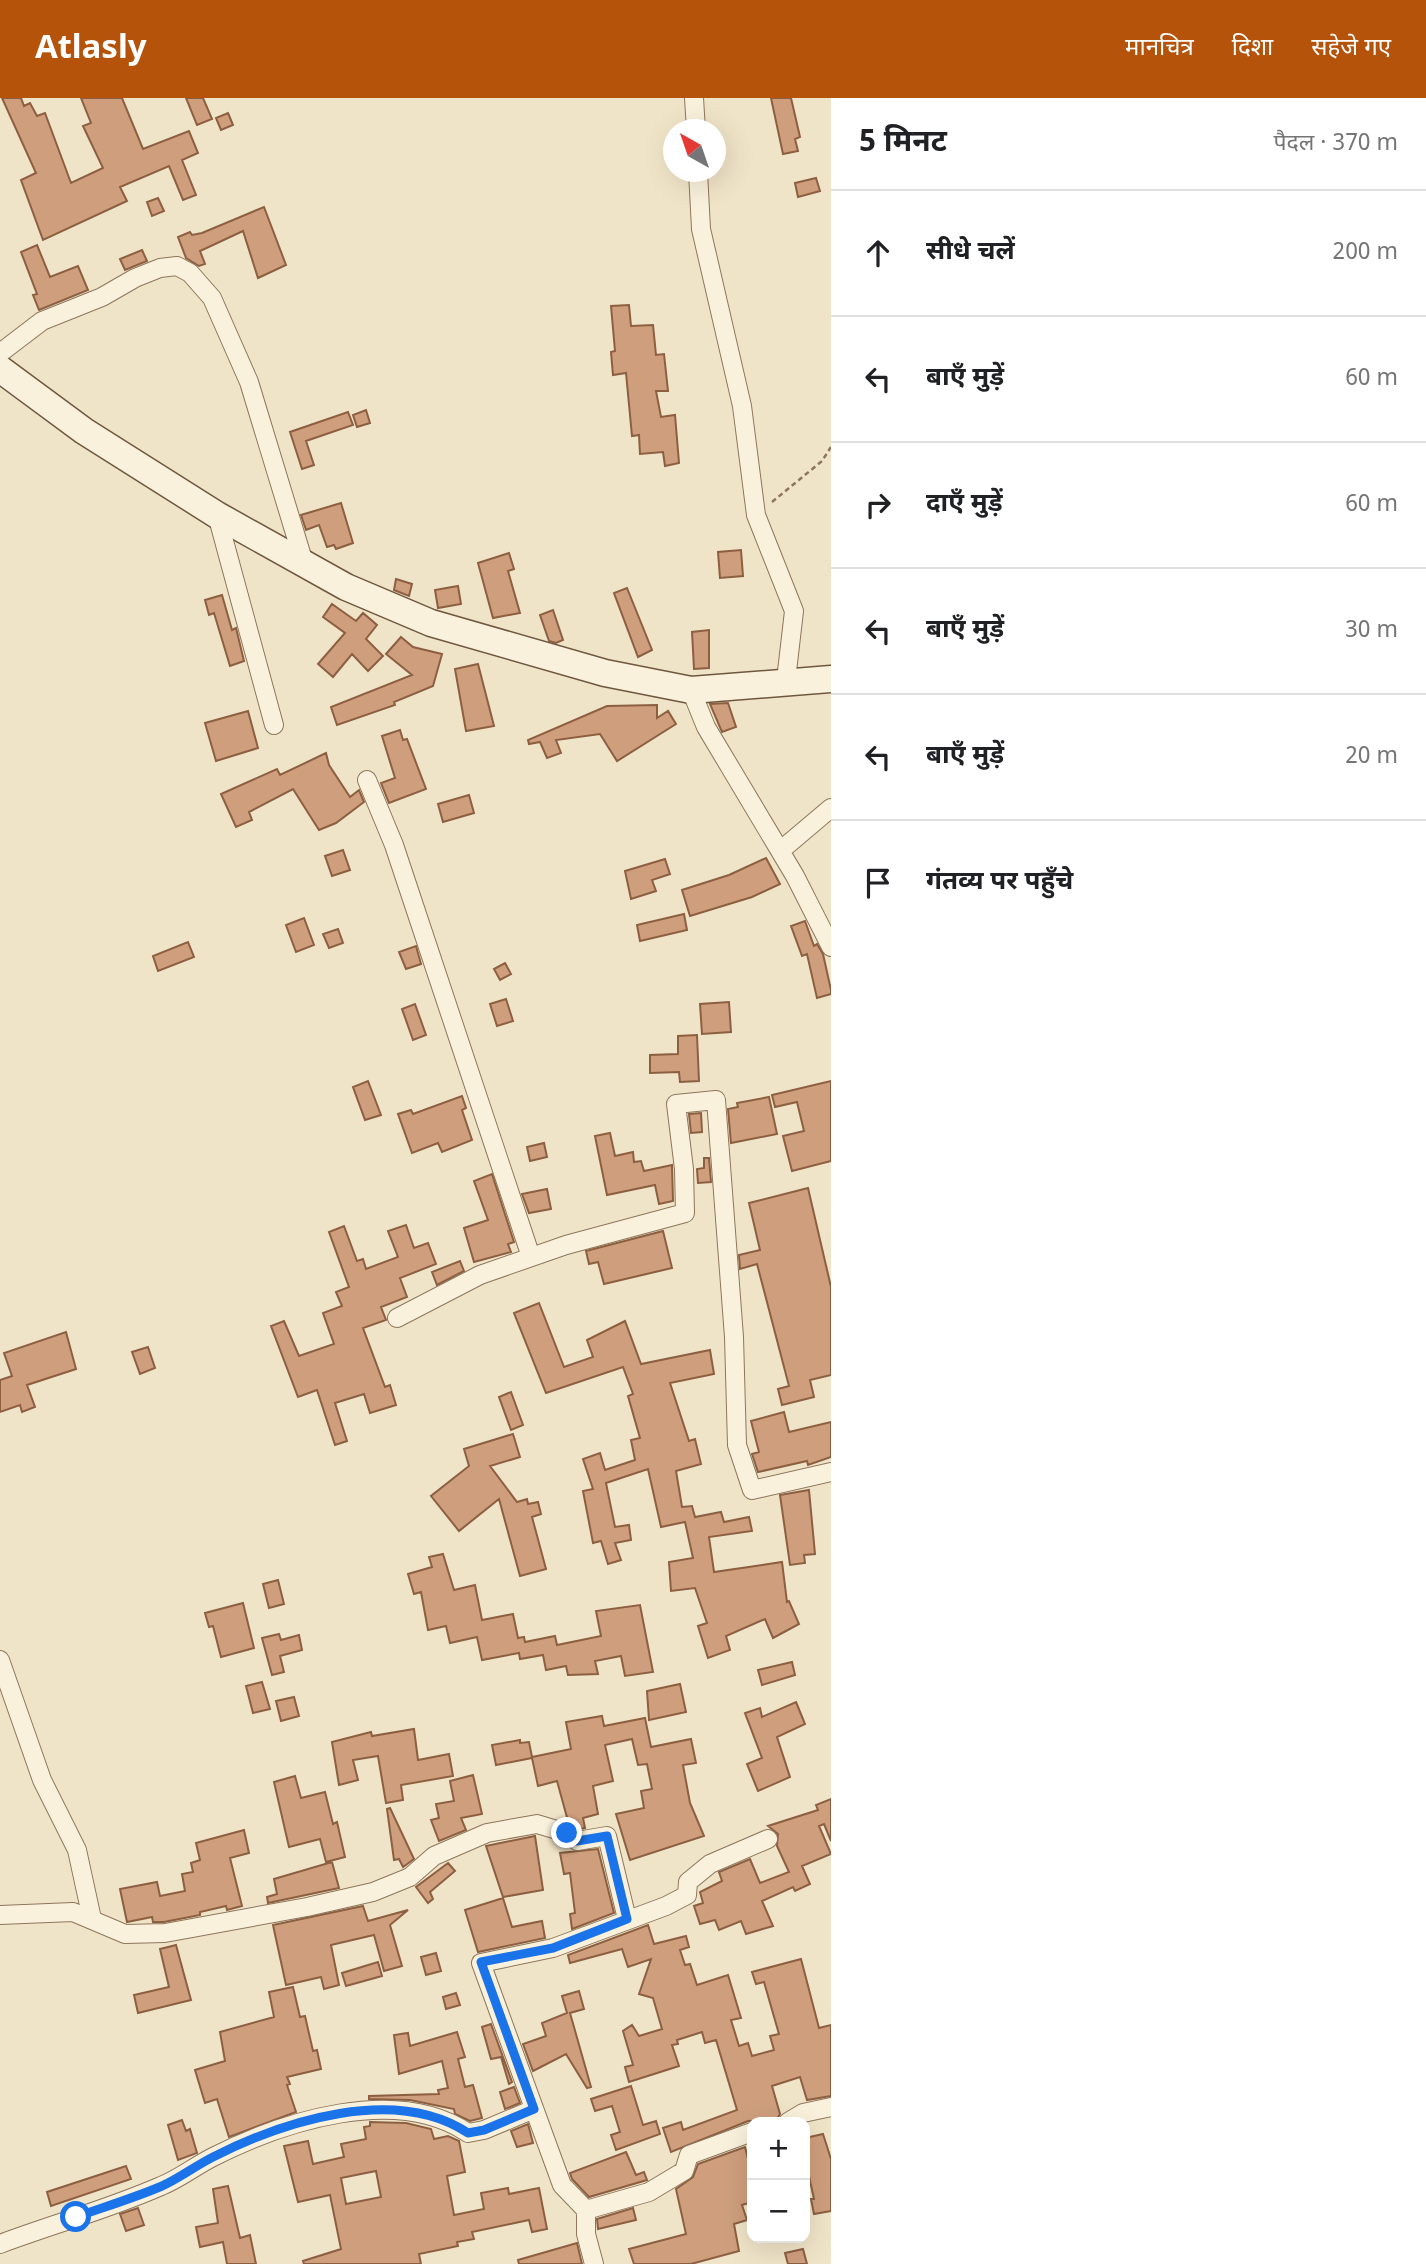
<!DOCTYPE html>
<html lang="hi">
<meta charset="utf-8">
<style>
body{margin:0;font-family:Georgia,"Noto Sans Devanagari",serif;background:#f6f6f6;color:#202124}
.controls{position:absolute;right:21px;bottom:21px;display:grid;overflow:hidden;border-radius:14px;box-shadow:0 7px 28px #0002}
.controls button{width:63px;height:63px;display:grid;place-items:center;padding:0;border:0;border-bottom:2px solid #e0e0e0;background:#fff;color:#202124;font:35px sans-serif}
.compass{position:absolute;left:663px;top:21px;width:63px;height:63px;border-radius:50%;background:#fff;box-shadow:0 7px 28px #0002;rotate:320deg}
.stop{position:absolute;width:21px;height:21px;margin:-16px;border:5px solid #1a73e8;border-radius:50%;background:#fff}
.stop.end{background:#1a73e8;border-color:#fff;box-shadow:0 2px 7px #0008}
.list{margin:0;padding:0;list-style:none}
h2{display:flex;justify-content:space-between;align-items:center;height:91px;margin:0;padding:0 28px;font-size:30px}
h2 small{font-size:23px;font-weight:400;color:#757577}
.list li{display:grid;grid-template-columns:46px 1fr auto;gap:21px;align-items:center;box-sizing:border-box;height:126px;padding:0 28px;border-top:2px solid #e0e0e0}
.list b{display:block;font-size:26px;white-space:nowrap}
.list em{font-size:23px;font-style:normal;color:#757577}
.icon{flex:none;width:38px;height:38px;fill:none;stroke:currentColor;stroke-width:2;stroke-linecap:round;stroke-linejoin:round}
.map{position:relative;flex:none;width:831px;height:2166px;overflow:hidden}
header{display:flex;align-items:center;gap:42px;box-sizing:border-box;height:98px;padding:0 35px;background:#b45309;color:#fff}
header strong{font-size:33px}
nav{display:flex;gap:38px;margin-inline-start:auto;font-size:24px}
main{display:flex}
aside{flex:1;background:#fff}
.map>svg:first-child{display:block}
.building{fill:#cf9f7d;stroke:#8d5f41;stroke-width:2;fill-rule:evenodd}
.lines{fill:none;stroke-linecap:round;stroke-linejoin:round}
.street-casing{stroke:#8d765c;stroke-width:20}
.secondary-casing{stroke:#6f573f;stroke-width:29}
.path{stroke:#8d765c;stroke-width:2.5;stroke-dasharray:5 3.5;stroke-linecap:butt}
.street{stroke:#faf1dc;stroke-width:18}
.secondary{stroke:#faf1dc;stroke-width:26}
.route{stroke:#1a73e8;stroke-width:9}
</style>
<header>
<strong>Atlasly</strong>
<nav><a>मानचित्र</a><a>दिशा</a><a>सहेजे गए</a></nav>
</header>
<main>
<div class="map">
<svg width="831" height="2166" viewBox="0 0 831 2166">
<rect width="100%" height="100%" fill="#f0e4c8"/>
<!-- building -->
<path class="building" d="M2,0H21L24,8L30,5L37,18L45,15L71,85L103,70L83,28L91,25L81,0H122L143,51L189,33L198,55L182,62L196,97L183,102L169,68L120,89L127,103L43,142L21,82L36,75Z
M186,0H203L212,21L197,27Z
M771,0H791L800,39L795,41L798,53L783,56Z
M228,15L233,27L221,32L216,20Z
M816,80L820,93L798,99L795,85Z
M158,100L164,113L152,118L147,104Z
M264,109L286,167L258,180L243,133L200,153L205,166L199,168L186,160L178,139L190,134L192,137L202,135Z
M37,147L50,179L78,168L88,192L39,212L33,197L37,196L21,154Z
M142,152L147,163L125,172L120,161Z
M629,207L631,228L653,227L656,257L664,256L668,293H656L661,319L675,317L679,365L665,368L663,354L640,356L639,337L632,338L626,275L613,277L611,254L615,253L611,208Z
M366,312L370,325L357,329L353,317Z
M348,314L353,327L306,343L314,367L302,371L290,334Z
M341,405L353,445L336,451L334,447L327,449L319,427L306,432L301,417Z
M741,452L743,478L720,480L718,454Z
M509,455L514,471L508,473L520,515L493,520L478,465Z
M396,481L412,486L409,498L394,492Z
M458,488L461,506L438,510L435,492Z
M627,490L652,552L638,559L614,495Z
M222,497L232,532L236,530L244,563L230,568L214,515L209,517L205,502Z
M332,506L356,523L363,515L377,527L366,541L383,558L368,573L352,556L333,579L318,566L345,535L323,519Z
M553,512L563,542L556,545L549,543L540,517Z
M709,532V570L694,571L692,534Z
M401,539L413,549L442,556L433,588L394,604L395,607L337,627L331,609L412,577L386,556Z
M478,566L494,628L466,633L455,571Z
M728,605L736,629L722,634L710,606Z
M657,607V620L668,613L676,626L617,663L600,636L556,642L561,655L547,660L540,644L529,646L528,642L607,608Z
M248,613L258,650L216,663L205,625Z
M400,632L403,642L407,641L426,691L389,705L381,685L395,680L382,638Z
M326,655L329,667L350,699L359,692L364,704L336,725L319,732L293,691L249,714L252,722L236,729L221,696L277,671L280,677Z
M469,697L474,715L443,724L438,706Z
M343,752L350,772L332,778L325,758Z
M766,760L780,786L752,799L690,818L682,792L729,777Z
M665,761L670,776L652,782L656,793L631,801L625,773Z
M684,816L687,832L640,843L637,827Z
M304,820L314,847L296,854L286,827Z
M805,823L814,848L817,846L823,856L831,892V896L817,900L807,856L802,858L791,828Z
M338,831L343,845L329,850L323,836Z
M188,844L194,859L158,873L153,858Z
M416,848L421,866L406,871L399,854Z
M505,865L511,876L500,882L494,871Z
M506,901L513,923L497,928L490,906Z
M729,904L731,934L702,936L700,906Z
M415,906L426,937L413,942L402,911Z
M697,937L699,983L680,984L679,974L650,975V957L678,956V938Z
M368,983L381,1017L365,1022L353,989Z
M831,983V1063L792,1073L783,1038L804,1033L797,1004L775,1009L772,997Z
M462,998L466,1010L462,1012L472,1042L442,1054L438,1045L412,1055L398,1016L411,1012L413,1016Z
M769,999L777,1036L731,1045L728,1011L738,1009L737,1005Z
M701,1015L702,1034L691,1035L689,1016Z
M610,1035L615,1058L633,1054L634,1064L641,1063L644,1073L672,1067L673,1103L659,1106L655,1087L607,1097L595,1038Z
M544,1045L547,1059L530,1063L527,1049Z
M704,1060H709L711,1084L698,1085L697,1071L704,1070Z
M492,1076L514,1144L508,1146L511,1154L474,1164L464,1130L488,1122L474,1083Z
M808,1090L831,1189V1277L810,1282L814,1299L782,1307L778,1291L789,1288L757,1166L740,1171L739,1157L760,1152L749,1105Z
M547,1091L551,1111L529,1115L522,1096Z
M406,1127L414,1150L428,1145L436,1166L400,1180L407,1199L381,1209L386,1222L363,1230L385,1289L390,1287L396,1307L370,1315L364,1296L335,1305L347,1343L335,1347L317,1292L298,1299L271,1228L284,1223L299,1258L334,1246L323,1215L342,1208L336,1194L349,1189L329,1134L344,1128L357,1163L363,1161L366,1171L398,1159L388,1133Z
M663,1133L672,1170L604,1186L598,1164L589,1166L586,1153Z
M460,1163L464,1173L437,1187L432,1174Z
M539,1205L564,1269L593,1259L587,1242L625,1223L641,1266L710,1252L714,1276L670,1285L689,1343L695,1341L701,1366L676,1373L682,1409L692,1408L695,1419L721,1414L724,1424L749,1419L752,1433L709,1439L714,1474L782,1464L787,1504L789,1503L799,1526L773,1540L765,1521L726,1538L730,1552L708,1560L698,1528L707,1525L695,1490L671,1493L669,1464L693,1460L685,1424L661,1429L648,1371L606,1385L615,1429L629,1427L631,1442L615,1445L621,1462L608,1466L601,1443L593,1445L583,1393L593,1391L583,1361L600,1355L605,1372L635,1362L631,1342L640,1340L628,1298L633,1296L623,1269L546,1295L514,1215Z
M66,1234L76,1271L27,1287L35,1309L22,1314L20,1307L0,1314V1282L12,1278L4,1255Z
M148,1249L155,1270L140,1276L132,1254Z
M511,1294L523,1327L511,1332L499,1299Z
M784,1314L789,1334L831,1324V1359L808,1367L807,1363L758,1374L752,1356L759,1354L751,1323Z
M513,1336L520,1359L490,1368L517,1404L527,1401L528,1406L538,1404L541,1416L532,1419L546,1471L520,1478L499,1401L459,1433L431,1398L469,1368L464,1351Z
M809,1392L815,1456L804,1457L805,1465L790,1467L780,1397Z
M443,1456L454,1492L475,1487L482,1522L513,1516L518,1540L524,1539L525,1544L555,1538L557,1547L601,1538L596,1513L640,1507L653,1574L625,1578L621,1558L595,1563L598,1576L568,1577L566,1568L546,1572L543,1557L520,1561L519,1555L482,1562L477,1539L450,1545L446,1528L428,1532L421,1494L414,1496L408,1476L432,1469L429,1459Z
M278,1482L284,1506L269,1510L263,1486Z
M243,1505L254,1550L221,1559L213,1528L209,1529L205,1515Z
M279,1536L281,1542L299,1537L302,1552L280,1558L284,1574L272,1577L262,1540Z
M792,1564L795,1577L762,1587L758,1572Z
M262,1584L270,1611L253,1615L246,1588Z
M680,1586L686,1614L649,1622L647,1593Z
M294,1599L299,1618L281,1623L276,1603Z
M796,1604L805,1626L777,1639L790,1679L758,1693L747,1666L762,1660L745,1615L760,1610L762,1619Z
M602,1618L604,1628L645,1620L651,1649L691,1641L696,1665L683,1667L690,1705L704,1738L630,1762L616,1716L644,1710L641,1693L652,1691L647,1666L638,1667L632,1641L605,1647L613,1683L593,1688L598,1716L583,1720L585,1730L580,1731L568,1723L557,1683L538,1688L532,1660L496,1667L492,1647L520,1642V1645L529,1644L532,1659L571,1651L566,1624Z
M414,1631L418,1662L449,1656L453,1678L401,1687L403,1702L386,1705L378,1658L353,1662L358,1682L339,1687L332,1644L371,1634L372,1638Z
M473,1677L482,1716L461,1720L466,1732L439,1743L431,1722L439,1720L436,1706L454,1703L450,1683Z
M295,1678L301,1700L325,1694L333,1726L337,1724L345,1759L326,1764L320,1741L289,1749L274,1684Z
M831,1701V1743L824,1726L819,1728L831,1756L802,1768L810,1786L795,1793L793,1789L762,1803L773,1828L746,1836L741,1823L719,1832L715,1822L700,1826L694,1808L703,1805L700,1794L722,1783L719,1774L750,1761L760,1785L789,1774L777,1748L778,1736L768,1728L818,1712L816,1707Z
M390,1710L414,1761L403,1769L399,1761L394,1762L387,1711Z
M244,1732L249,1755L230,1760L242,1808L227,1812L226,1808L200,1814V1817L164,1824H153L152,1819L127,1824L120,1791L157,1784L160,1798L185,1793L182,1776L193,1774L191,1765L200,1762L196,1745Z
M535,1738L543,1792L503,1799L486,1748Z
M598,1751L614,1815L572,1831L570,1816L575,1815L570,1775L564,1776L560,1755Z
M332,1764L339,1790L268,1805L267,1799L277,1796L274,1781Z
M448,1765L455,1773L430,1794L433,1801L428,1805L416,1789Z
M503,1800L512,1829L542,1823L545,1840L478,1854L465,1812Z
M363,1808L368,1823L408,1812L390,1827L402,1868L384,1873L374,1837L331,1847L339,1887L324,1891L321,1879L286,1887L273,1827Z
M648,1827L654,1846L686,1838L689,1849L680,1852L685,1867L690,1866L697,1887L728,1877L741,1920L731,1922L739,1948L748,1945L752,1958L774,1952L770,1938L779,1936L764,1884L756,1886L752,1874L801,1861L819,1930L831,1927V1998L807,2002L800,1979L772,1988L780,2016L777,2022L748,2023L671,2054L663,2030L681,2024L683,2032L737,2012L716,1942L705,1945L702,1934L677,1942L678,1946L672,1947L679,1968L629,1984L625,1969L633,1967L623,1933L632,1927L639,1938L662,1931L653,1900L639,1896L651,1861L628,1869L622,1851L570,1865L568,1857Z
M176,1847L191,1902L138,1915L134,1897L169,1889L160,1851Z
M436,1855L441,1873L426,1877L421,1859Z
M378,1864L382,1878L346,1888L342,1875Z
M293,1889L300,1919L305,1918L313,1953L317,1952L321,1971L287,1979L290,1986L287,1987L296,2014L229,2039L217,2001L205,2005L195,1972L225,1963L220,1934L274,1919L269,1894Z
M579,1893L584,1911L570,1915L591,1989L587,1990L566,1956L533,1973L523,1946L546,1938L542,1925L567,1915L562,1898Z
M456,1895L460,1907L446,1911L443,1899Z
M491,1926L512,1984L509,1986L501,1959L491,1961L482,1929Z
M457,1934L465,1959L458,1961L465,1989L473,1987L482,2020L470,2023L455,2016L454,2011L410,2002L369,2001V1998L439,1996L438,1992L448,1990L442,1963L399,1976L394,1937L408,1935L410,1948Z
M631,1988L643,2027L656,2023L660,2036L616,2052L611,2037L620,2034L612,2008L595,2013L591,2001Z
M514,1989L520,2005L505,2011L500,1994Z
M182,2022L186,2033L190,2031L197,2055L178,2062L168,2027Z
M370,2024L406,2025L431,2031L434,2041L448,2038L459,2043L465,2074L447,2078L454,2117L484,2111L481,2095L508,2090L509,2096L539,2090L547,2131L532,2134L529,2122L472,2134L474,2141L457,2144L458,2148L419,2156L421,2166H304L303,2163L341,2151L330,2097L298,2104L284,2048L308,2043L313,2066L344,2059L341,2046L366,2041L364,2029L370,2028ZM376,2073L381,2099L346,2106L341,2080Z
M528,2026L533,2045L517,2049L511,2033Z
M823,2036L831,2061V2113L814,2116L811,2101H814L805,2060V2040Z
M745,2049L752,2077V2104L742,2107L747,2122L734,2126L739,2153L691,2166H634L629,2151L686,2136L676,2091L693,2079L698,2066Z
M626,2054L636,2077L644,2074L647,2082L589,2099L572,2081L570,2075Z
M126,2068L131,2081L51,2108L47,2094Z
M228,2088L240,2140L250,2137L256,2166H227L223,2144L200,2149L196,2129L218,2125L213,2091Z
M138,2110L144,2127L126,2133L120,2116Z
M633,2110L636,2122L598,2131L597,2121Z
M577,2145L582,2166H519L518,2162Z
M803,2151L807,2166H788L785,2155Z"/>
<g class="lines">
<defs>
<path id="street" d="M694,0L696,32
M698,74L701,131L742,308L756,417L794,513L786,582
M0,255L42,223L102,199L135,180L160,170L177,168L190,175L212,200L249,284L304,465
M217,417L274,627
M691,592L706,629L795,778L831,849
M367,682L394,747L531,1159
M780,753L831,710
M397,1220L480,1177L566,1147L685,1115L684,1071L676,1006L716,1002L734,1239L737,1347L752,1392L831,1374
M0,1562L42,1682L77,1752L92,1821
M0,1817L73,1814L125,1836L165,1835L307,1809L373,1794L410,1779L434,1758L487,1735L537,1726L567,1735L577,1743L607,1738L627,1821
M788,2024L803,2015L831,2009
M586,2112L562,2087L481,1865L553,1850L666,1808L687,1797L688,1784L710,1766L768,1741
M0,2146C53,2126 109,2111 161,2088C179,2081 195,2068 213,2059C284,2023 396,1987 468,2035L484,2032L534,2011
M594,2166L586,2136V2112L649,2094L684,2073L689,2057L752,2034"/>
<path id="secondary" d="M0,271L84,333L217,417L346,489L431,525L605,575L691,592L831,581"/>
</defs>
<!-- street casing -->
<use href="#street" class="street-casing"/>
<!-- secondary casing -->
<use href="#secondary" class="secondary-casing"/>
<!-- path -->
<path class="path" d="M772,404L822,363L831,349"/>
<!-- street -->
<use href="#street" class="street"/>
<!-- secondary -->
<use href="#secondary" class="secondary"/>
</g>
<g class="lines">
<!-- route -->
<path class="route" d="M76,2119C104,2109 134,2100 162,2088C180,2080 195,2068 213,2059C284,2023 395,1987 468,2035L484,2032L534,2011L481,1864L553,1850L627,1821L607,1738L577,1743L567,1735"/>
</g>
</svg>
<div class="controls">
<button>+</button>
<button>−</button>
</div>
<svg class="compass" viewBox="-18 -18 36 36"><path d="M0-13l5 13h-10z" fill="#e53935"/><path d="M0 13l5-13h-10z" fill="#757577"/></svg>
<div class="stop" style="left:76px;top:2119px"></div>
<div class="stop end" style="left:567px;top:1735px"></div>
</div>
<aside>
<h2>5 मिनट<small>पैदल · 370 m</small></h2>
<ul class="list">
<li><svg class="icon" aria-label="ahead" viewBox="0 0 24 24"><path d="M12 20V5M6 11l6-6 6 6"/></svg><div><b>सीधे चलें</b></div><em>200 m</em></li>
<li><svg class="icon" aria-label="left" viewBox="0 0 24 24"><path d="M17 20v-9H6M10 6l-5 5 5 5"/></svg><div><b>बाएँ मुड़ें</b></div><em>60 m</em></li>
<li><svg class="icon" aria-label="right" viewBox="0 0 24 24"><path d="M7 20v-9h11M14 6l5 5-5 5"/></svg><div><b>दाएँ मुड़ें</b></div><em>60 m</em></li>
<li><svg class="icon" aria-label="left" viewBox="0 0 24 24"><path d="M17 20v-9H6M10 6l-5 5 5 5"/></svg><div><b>बाएँ मुड़ें</b></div><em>30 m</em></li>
<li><svg class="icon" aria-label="left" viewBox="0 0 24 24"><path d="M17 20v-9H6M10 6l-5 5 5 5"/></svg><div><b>बाएँ मुड़ें</b></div><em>20 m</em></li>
<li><svg class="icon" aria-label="arrive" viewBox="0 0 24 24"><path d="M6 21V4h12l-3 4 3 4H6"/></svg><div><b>गंतव्य पर पहुँचे</b></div></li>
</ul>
</aside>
</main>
